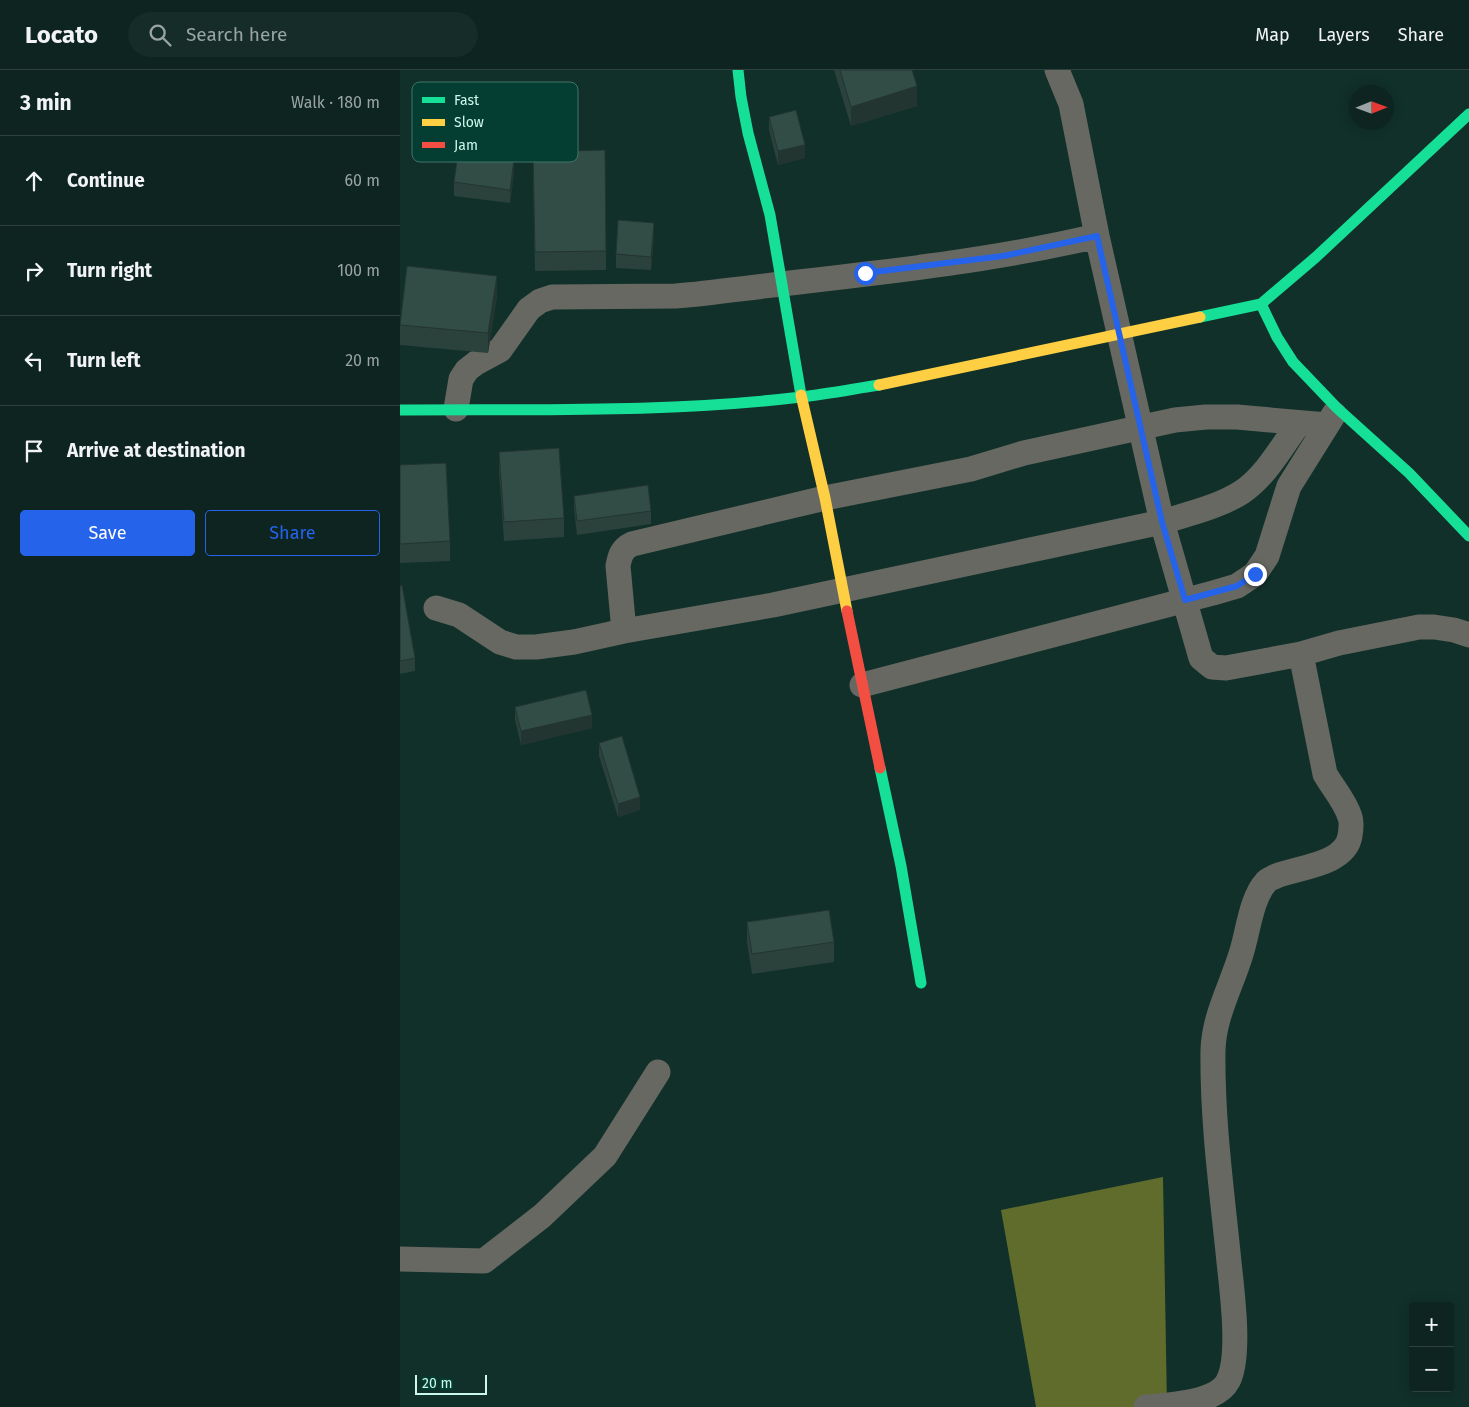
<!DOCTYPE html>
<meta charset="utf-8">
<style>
body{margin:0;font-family:"Fira Sans",sans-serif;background:#162c29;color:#f1f3f6}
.controls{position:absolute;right:15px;bottom:15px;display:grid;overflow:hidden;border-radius:5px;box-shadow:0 2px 12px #0003}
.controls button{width:45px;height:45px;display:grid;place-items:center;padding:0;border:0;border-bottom:1px solid #2d413e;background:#0d2420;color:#f1f3f6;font:25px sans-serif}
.compass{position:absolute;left:949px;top:15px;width:45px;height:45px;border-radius:50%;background:#0d2420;box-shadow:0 2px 12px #0003;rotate:89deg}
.scale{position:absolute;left:15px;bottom:12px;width:72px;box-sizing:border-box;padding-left:5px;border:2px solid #ccf8eb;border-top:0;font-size:14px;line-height:18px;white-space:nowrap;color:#ccf8eb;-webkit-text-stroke:4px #043d32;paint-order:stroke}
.stop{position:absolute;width:15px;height:15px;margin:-11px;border:4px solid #2563eb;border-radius:50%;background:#fff}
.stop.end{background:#2563eb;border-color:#fff;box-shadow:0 1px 5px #0008}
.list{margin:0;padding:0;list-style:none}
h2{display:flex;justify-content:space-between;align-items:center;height:65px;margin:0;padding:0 20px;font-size:21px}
h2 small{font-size:16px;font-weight:400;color:#9aa4a5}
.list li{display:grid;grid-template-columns:32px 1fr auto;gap:15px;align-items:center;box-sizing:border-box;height:90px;padding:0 20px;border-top:1px solid #2d413e}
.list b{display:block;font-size:19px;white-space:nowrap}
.list em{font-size:16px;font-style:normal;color:#9aa4a5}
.actions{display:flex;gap:10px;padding:15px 20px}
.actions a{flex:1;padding:11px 0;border:1px solid #2563eb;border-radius:5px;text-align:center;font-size:18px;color:#2563eb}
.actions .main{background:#2563eb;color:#fff}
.icon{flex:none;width:28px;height:28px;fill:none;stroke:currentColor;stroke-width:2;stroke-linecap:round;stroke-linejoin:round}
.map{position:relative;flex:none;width:1069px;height:1337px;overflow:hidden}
header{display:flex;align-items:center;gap:30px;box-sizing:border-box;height:70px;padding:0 25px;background:#0d2420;border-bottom:1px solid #2d413e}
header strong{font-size:24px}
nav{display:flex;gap:28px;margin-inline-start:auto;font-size:18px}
.search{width:350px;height:45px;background:#162c29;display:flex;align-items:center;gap:12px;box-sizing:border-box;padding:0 18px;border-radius:28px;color:#9aa4a5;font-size:19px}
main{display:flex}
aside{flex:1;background:#0d2420}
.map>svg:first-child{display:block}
.forest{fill:#606c2c}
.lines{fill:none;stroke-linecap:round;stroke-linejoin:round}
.street{stroke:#676862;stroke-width:25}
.fast{stroke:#16e098;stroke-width:11}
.slow{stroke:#ffcf43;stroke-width:11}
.jam{stroke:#f24e42;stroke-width:11}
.wall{fill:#2b413c}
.shaded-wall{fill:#233531}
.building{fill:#324c46;stroke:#233531}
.route{stroke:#2563eb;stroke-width:6}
.key{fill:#043d32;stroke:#40756a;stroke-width:1}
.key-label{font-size:14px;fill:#ccf8eb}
</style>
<header>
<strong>Locato</strong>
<div class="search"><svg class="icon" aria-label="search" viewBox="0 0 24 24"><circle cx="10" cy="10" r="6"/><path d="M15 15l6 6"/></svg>Search here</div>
<nav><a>Map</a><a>Layers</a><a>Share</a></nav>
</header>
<main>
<aside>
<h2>3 min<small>Walk · 180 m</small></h2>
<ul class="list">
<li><svg class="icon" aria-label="ahead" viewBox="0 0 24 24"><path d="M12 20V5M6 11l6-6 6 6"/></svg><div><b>Continue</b></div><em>60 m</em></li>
<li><svg class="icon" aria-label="right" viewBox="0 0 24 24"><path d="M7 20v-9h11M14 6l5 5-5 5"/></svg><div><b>Turn right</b></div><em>100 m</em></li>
<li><svg class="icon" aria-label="left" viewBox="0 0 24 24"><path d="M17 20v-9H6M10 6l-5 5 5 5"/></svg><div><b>Turn left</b></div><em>20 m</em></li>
<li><svg class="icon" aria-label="arrive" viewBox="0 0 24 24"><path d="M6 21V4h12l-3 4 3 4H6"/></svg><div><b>Arrive at destination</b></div></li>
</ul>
<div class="actions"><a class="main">Save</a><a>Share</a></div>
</aside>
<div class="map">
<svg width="1069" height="1337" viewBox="0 0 1069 1337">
<rect width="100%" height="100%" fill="#11302a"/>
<!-- forest -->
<path class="forest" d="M763,1107L767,1337H636L601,1140Z"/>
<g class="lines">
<!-- street -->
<path class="street" d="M657,0L671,34L697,166L762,452L801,588L812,597L826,598L901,584L939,573L1019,557H1034L1054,560L1069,565
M56,339L61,309L67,300L76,293L100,280L129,239L140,231L152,227L276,226L298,224C431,207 566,197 697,166
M36,538L59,545L100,572L116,577H136L174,572L224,561L373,535L762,452C788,444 819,437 842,422C866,406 882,376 899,353
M224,561L218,496C220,485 222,479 232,474L425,428L571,399L624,383L775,350L806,347H837L927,355
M462,615L813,523L837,516L855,504L867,486L889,416L934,344
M0,1189L84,1191L142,1146L205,1086L258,1002
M746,1337C768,1335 817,1333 828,1311C841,1286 832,1221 829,1192C822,1122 812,1051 813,980C814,946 831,917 841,884C848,863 851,828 866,812C868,809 873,808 876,806C898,797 945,795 950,766C951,760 952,753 950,747C945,731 933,718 925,704L901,584"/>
<!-- fast -->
<path class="fast" d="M338,0L341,27L348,63L370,145L401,325
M861,234L877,267L893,292L937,338L1009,403L1069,466
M800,247L861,234L916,187L1069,44
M0,340C134,339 268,343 401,327C427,324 453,319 479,315
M480,698L501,796L521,913"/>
<!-- slow -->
<path class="slow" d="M479,315L800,247
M401,325L425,428L447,541"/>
<!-- jam -->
<path class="jam" d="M447,541L480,698"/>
</g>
<!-- wall -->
<path class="wall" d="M434,0H512L517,36L451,56Z
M369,47L405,88L378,95L369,60Z
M133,101L206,181V200L135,201Z
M114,104L110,133L54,126V112Z
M254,166L251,200L216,198V184Z
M97,226L88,283L0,275V255Z
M99,382L164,448V467L104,471L99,401Z
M0,395L50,471V491L0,493Z
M174,426L251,441V454L177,465L174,439Z
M0,516L15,588V601L0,604Z
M115,637L192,658L121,675L115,650Z
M199,673L240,740L218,747L199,686Z
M347,852L434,872V892L352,904L347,872Z"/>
<!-- shaded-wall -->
<path class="shaded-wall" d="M517,16V36L451,56V37Z
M405,75V88L378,95V81Z
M114,90V104L110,133V120Z
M254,153V166L251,200V187Z
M97,206V226L88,283V263Z
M192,645V658L121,675V661Z
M240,727V740L218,747V734Z"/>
<!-- building -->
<path class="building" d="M440,0H512L517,16L451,37Z
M396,40L405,75L378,81L369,47Z
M205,80L206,181L135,182L133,82Z
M58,83L114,90L110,120L54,112Z
M218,150L254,153L251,187L216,184Z
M7,196L97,206L88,263L0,255Z
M159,378L164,448L104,452L99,382Z
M46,393L50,471L0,474V395Z
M248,415L251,441L177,451L174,426Z
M2,515L15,588L0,591V516Z
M186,620L192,645L121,661L115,637Z
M222,666L240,727L218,734L199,673Z
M429,840L434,872L352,884L347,852Z"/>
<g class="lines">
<!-- route -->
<path class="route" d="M465,203L603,186L697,166L762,452L785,530L837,516L855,504"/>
</g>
<!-- legend -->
<rect x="12" y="12" width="166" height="80" rx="8" class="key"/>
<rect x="22" y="27" width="23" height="6" fill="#16e098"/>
<rect x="22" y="49" width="23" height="7" fill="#ffcf43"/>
<rect x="22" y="72" width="23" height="6" fill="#f24e42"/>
<g class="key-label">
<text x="54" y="35">Fast</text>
<text x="54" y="57">Slow</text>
<text x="54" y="80">Jam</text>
</g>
</svg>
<div class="controls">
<button>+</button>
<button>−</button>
</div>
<svg class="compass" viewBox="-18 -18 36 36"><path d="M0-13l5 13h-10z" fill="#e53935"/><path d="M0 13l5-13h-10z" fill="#9aa4a5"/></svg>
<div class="scale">20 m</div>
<div class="stop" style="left:465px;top:203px"></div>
<div class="stop end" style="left:855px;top:504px"></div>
</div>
</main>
